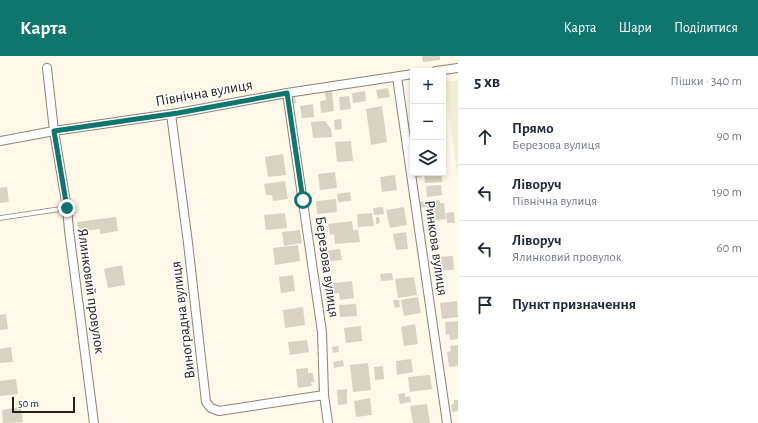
<!DOCTYPE html>
<html lang="uk">
<meta charset="utf-8">
<style>
body{margin:0;font-family:"Alegreya Sans",sans-serif;background:#f6f6f7;color:#1f2937}
.controls{position:absolute;right:12px;top:12px;display:grid;overflow:hidden;border-radius:0px;box-shadow:0 2px 6px #0003}
.controls button{width:36px;height:36px;display:grid;place-items:center;padding:0;border:0;border-bottom:1px solid #e0e1e3;background:#fff;color:#1f2937;font:20px sans-serif}
.scale{position:absolute;left:12px;bottom:10px;width:63px;box-sizing:border-box;padding-left:4px;border:2px solid #23211b;border-top:0;font-size:11px;line-height:14px;white-space:nowrap;color:#23211b;-webkit-text-stroke:3px #fff;paint-order:stroke}
.stop{position:absolute;width:12px;height:12px;margin:-9px;border:3px solid #0f766e;border-radius:50%;background:#fff}
.stop.end{background:#0f766e;border-color:#fff;box-shadow:0 1px 4px #0008}
.list{margin:0;padding:0;list-style:none}
h2{display:flex;justify-content:space-between;align-items:center;height:52px;margin:0;padding:0 16px;font-size:17px}
h2 small{font-size:13px;font-weight:400;color:#747a83}
.list li{display:grid;grid-template-columns:26px 1fr auto;gap:12px;align-items:center;box-sizing:border-box;height:56px;padding:0 16px;border-top:1px solid #e0e1e3}
.list b{display:block;font-size:15px;white-space:nowrap}
.list p{margin:0;font-size:13px;white-space:nowrap;color:#747a83}
.list em{font-size:13px;font-style:normal;color:#747a83}
.icon{flex:none;width:22px;height:22px;fill:none;stroke:currentColor;stroke-width:2;stroke-linecap:round;stroke-linejoin:round}
.map{position:relative;flex:none;width:458px;height:367px;overflow:hidden}
header{display:flex;align-items:center;gap:24px;box-sizing:border-box;height:56px;padding:0 20px;background:#0f766e;color:#fff}
header strong{font-size:19px}
nav{display:flex;gap:22px;margin-inline-start:auto;font-size:14px}
main{display:flex}
aside{flex:1;background:#fff}
.map>svg:first-child{display:block}
.built{fill:#f3edd5}
.building{fill:#d7d3c2}
.lines{fill:none;stroke-linecap:round;stroke-linejoin:round}
.service-casing{stroke:#898576;stroke-width:5.5}
.minor-casing{stroke:#898576;stroke-width:10}
.service{stroke:#fff;stroke-width:4}
.minor{stroke:#fff;stroke-width:8}
.route{stroke:#0f766e;stroke-width:5}
.labels{text-anchor:middle;dominant-baseline:central;stroke-width:3;stroke-linejoin:round;paint-order:stroke}
.street-label{font-size:15px;fill:#23211b;stroke:#fff}
</style>
<header>
<strong>Карта</strong>
<nav><a>Карта</a><a>Шари</a><a>Поділитися</a></nav>
</header>
<main>
<div class="map">
<svg width="458" height="367" viewBox="0 0 458 367">
<rect width="100%" height="100%" fill="#fdf8e7"/>
<!-- built -->
<path class="built" d="M458,24V124L444,26Z"/>
<!-- building -->
<path class="building" d="M422,0H440V4L423,6Z
M411,29H413V46H412L410,34H412Z
M388,32L390,41L378,43L376,34Z
M332,35L334,55L321,57L320,45L326,44L325,36Z
M365,35L366,45L353,47L352,37Z
M295,39L296,47L291,48L290,40Z
M349,40L351,53L340,54L339,41Z
M313,48L314,61L302,62L300,50Z
M382,50L387,86L371,89L366,53Z
M341,63L342,73L335,74L334,64Z
M325,65L331,73L332,81L313,82L311,66Z
M351,85L353,105L337,106L335,86Z
M283,98L286,119L268,121L265,101Z
M335,116L337,132L320,134L318,118Z
M412,117H422V121L413,122Z
M424,117H441L442,126L425,127Z
M395,119L397,134L382,136L380,121Z
M285,125L288,143L273,145L272,139H266L264,128Z
M441,129L442,139L427,141L426,130Z
M7,131L9,146L0,147V132Z
M350,136L351,145L338,146L337,138Z
M336,143L337,156L317,158L316,145Z
M439,144L440,147H444L446,163L429,165L427,151L418,152L417,146Z
M383,151L384,158L374,159L373,152Z
M404,151L407,169L390,172L386,154Z
M454,156L455,167H447L446,157Z
M285,157L287,172L266,174L264,159Z
M372,157L374,170L358,171L357,158Z
M116,161L118,175L100,178V173L79,176L77,166Z
M376,161H379L380,167L376,168Z
M352,165L353,174H358L360,186L335,188L334,178L330,179L328,168Z
M300,174L302,187L284,190L282,176Z
M406,176L408,193L396,194L393,178Z
M298,189L300,205L275,209L273,192Z
M340,193L342,204L326,206L325,195Z
M453,200L454,214L436,215L435,201Z
M122,209L125,229L108,232L104,213Z
M392,217L393,224L381,225L380,218Z
M293,219L295,235L281,237L279,221Z
M414,221L417,239L398,242L395,223Z
M352,225L354,242L340,244L339,237L327,239L325,228Z
M418,241L421,257L404,260L401,244Z
M393,244H399L400,251L395,252Z
M457,245L458,261L442,263L440,247Z
M356,248L357,260L340,261L339,249Z
M303,251L305,269L285,272L283,254Z
M6,258L8,273L0,274V259Z
M458,265V283L450,284L449,278L446,279L445,266Z
M415,268L418,288L404,290L401,271Z
M361,270L362,285L346,287L344,272Z
M307,284L309,296L290,299L288,286Z
M458,289V310L449,311L447,296L451,295L450,290Z
M338,290L339,296L333,297L332,291Z
M11,291L13,306L0,307V293Z
M411,303L413,316L397,319L396,305Z
M343,304L344,310L334,312L333,306Z
M368,307L371,334L353,336L350,309Z
M383,310L384,323L375,324L374,311Z
M308,312V317H313L314,326H311L312,330L298,332L296,313Z
M430,319L432,333L410,336L408,321Z
M16,323L18,338L0,340V325Z
M347,333V348L338,349L337,334Z
M405,337V341L410,340L411,346L400,348L398,338Z
M370,342L372,359L356,361L354,345Z
M454,344H458V355L452,356L451,349L454,348Z
M427,348L430,367H413L410,350Z
M21,351L23,366L3,367L2,354Z"/>
<g class="lines">
<defs>
<path id="service" d="M0,162L67,152"/>
<path id="minor" d="M47,12L54,75L67,152L69,174L94,367
M436,15L458,12
M397,21L447,367
M287,37L322,276L324,339L328,367
M171,58L188,187L206,346L211,352L219,355L324,339
M0,85L54,75L178,57L287,37L413,18"/>
</defs>
<!-- service casing -->
<use href="#service" class="service-casing"/>
<!-- minor casing -->
<use href="#minor" class="minor-casing"/>
<!-- service -->
<use href="#service" class="service"/>
<!-- minor -->
<use href="#minor" class="minor"/>
</g>
<g class="lines">
<!-- route -->
<path class="route" d="M67,152L54,75L178,57L287,37L303,144"/>
</g>
<g class="labels">
<!-- street labels -->
<g class="street-label">
<text transform="translate(204 37) rotate(-10)">Північна вулиця</text>
<text transform="translate(436 192) rotate(82)">Ринкова вулиця</text>
<text transform="translate(327 211) rotate(82)">Березова вулиця</text>
<text transform="translate(91 235) rotate(82)">Ялинковий провулок</text>
<text transform="translate(183 264) rotate(-97)">Виноградна вулиця</text>
</g>
</g>
</svg>
<div class="controls">
<button>+</button>
<button>−</button>
<button><svg class="icon" aria-label="layers" viewBox="0 0 24 24"><path d="M12 4l9 5-9 5-9-5zM3 14l9 5 9-5"/></svg></button>
</div>
<div class="scale">50 m</div>
<div class="stop" style="left:303px;top:144px"></div>
<div class="stop end" style="left:67px;top:152px"></div>
</div>
<aside>
<h2>5 хв<small>Пішки · 340 m</small></h2>
<ul class="list">
<li><svg class="icon" aria-label="ahead" viewBox="0 0 24 24"><path d="M12 20V5M6 11l6-6 6 6"/></svg><div><b>Прямо</b><p>Березова вулиця</p></div><em>90 m</em></li>
<li><svg class="icon" aria-label="left" viewBox="0 0 24 24"><path d="M17 20v-9H6M10 6l-5 5 5 5"/></svg><div><b>Ліворуч</b><p>Північна вулиця</p></div><em>190 m</em></li>
<li><svg class="icon" aria-label="left" viewBox="0 0 24 24"><path d="M17 20v-9H6M10 6l-5 5 5 5"/></svg><div><b>Ліворуч</b><p>Ялинковий провулок</p></div><em>60 m</em></li>
<li><svg class="icon" aria-label="arrive" viewBox="0 0 24 24"><path d="M6 21V4h12l-3 4 3 4H6"/></svg><div><b>Пункт призначення</b></div></li>
</ul>
</aside>
</main>
